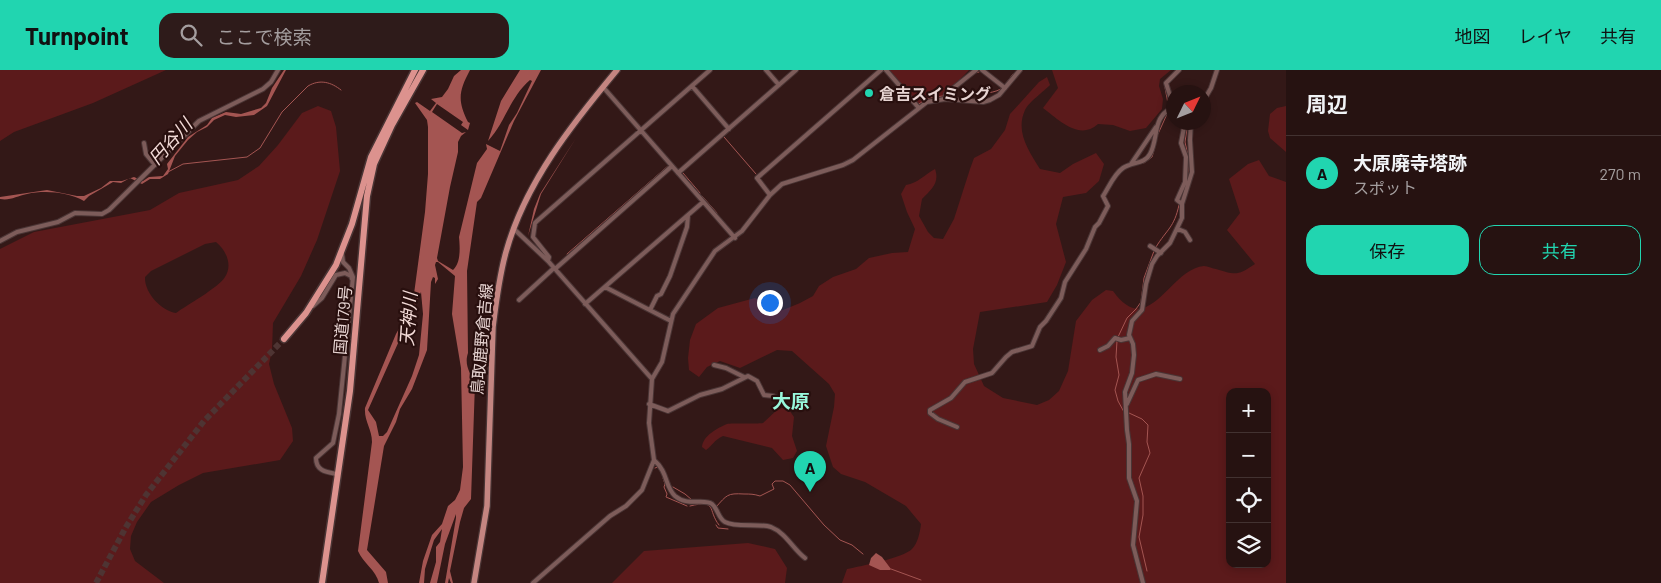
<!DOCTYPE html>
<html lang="ja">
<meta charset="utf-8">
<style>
body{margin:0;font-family:Barlow,"Noto Sans JP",sans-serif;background:#2e1b1a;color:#f1f3f6}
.controls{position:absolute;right:15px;bottom:15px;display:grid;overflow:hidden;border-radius:10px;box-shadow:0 2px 8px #0003}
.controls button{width:45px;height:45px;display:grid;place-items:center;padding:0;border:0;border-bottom:1px solid #423231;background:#261211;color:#f1f3f6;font:25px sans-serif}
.compass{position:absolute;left:1166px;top:15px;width:45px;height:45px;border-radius:50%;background:#261211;box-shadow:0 2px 8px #0003;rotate:47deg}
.you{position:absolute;left:769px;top:232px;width:18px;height:18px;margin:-12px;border:4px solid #fff;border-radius:50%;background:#1a73e8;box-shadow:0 0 0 8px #1a73e833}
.badge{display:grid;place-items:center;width:32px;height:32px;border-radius:50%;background:#21d5b0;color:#111;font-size:16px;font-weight:700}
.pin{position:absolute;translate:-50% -41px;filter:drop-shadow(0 1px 2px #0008)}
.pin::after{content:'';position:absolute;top:26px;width:18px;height:15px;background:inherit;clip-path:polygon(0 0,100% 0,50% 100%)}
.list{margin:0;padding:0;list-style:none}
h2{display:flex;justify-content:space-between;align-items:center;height:65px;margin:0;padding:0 20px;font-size:21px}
h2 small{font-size:16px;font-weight:400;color:#a49e9f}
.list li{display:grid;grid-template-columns:32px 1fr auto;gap:15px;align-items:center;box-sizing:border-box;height:75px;padding:0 20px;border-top:1px solid #423231}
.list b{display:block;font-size:19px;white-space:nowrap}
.list p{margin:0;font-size:16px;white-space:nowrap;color:#a49e9f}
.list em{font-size:16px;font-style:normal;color:#a49e9f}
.actions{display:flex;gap:10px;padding:15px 20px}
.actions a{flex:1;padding:11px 0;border:1px solid #21d5b0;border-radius:15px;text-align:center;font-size:18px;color:#21d5b0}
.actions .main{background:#21d5b0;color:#111}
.icon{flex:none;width:28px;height:28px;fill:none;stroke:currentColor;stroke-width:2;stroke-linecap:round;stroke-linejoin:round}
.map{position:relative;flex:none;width:1286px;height:513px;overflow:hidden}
header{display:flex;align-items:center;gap:30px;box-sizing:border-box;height:70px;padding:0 25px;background:#21d5b0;color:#111}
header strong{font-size:24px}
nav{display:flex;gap:28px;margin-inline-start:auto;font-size:18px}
.search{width:350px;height:45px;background:#2e1b1a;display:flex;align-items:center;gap:12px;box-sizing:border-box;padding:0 18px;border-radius:15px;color:#a49e9f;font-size:19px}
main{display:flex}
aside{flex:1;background:#261211}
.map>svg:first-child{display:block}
.green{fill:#5b1a1b;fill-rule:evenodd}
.water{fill:#a45552;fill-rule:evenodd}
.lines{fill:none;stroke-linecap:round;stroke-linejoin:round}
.stream{stroke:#a45552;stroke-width:1}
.trunk-tunnel{stroke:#4e3433;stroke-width:6;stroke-dasharray:6 3;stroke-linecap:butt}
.minor-casing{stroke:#4a3535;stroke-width:6}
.primary-casing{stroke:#4a3535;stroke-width:8}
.trunk-casing{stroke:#4a3535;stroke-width:9}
.minor{stroke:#7d5c5a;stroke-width:4}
.primary{stroke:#c48581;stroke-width:5.5}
.trunk{stroke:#dc928e;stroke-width:6}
.poi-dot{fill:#21d5b0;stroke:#280f0e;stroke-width:2}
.labels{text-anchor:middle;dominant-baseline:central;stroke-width:4.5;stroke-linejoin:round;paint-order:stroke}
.poi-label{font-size:16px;font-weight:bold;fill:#e7d4d2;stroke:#280f0e;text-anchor:start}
.street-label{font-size:16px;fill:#e7d4d2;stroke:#280f0e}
.water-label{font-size:18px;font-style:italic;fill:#f3dbd8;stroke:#280f0e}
.quarter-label{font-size:19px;font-weight:bold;fill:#98f8dc;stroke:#280f0e}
</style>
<header>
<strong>Turnpoint</strong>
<div class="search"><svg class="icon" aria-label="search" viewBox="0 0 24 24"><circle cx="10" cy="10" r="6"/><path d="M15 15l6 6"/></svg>ここで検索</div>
<nav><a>地図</a><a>レイヤ</a><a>共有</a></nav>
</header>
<main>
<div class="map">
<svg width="1286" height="513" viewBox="0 0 1286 513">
<rect width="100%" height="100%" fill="#331817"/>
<!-- green -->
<path class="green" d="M0,0H166L93,33L14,62L0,71Z
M888,0H969L943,27L932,28L918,35Z
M1052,0H1171L1160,9L1159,16L1163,29L1162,39L1146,58L1130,61L1113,55L1098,54C1079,71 1059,50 1043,38L1058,18Z
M1047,7L1050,15C1044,21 1028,33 1025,40C1015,62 1029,81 1040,99L1060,103L1073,94L1096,83L1104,94L1099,111L1086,123L1063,127L1056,154L1066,192L1057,215L1047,232L980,242L973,279L974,294L984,316L1003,328L1037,335L1049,330L1059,321L1068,301L1076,251L1092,230L1106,220L1113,221C1149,271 1169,199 1204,196C1208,196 1213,199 1216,199C1236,205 1237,206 1255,194L1227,160L1240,143L1229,109L1248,94L1259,90L1269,106L1286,112V513H842L847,499C861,496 903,488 912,479C918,473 920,462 921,454L906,436L865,412L841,404L833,397L826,376L834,337L835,324L829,314L792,281L777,280L740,298L720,291L707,297L699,307L689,300L688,288L690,270L696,254L718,238L755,228L775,241L783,240L800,233L813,226L819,216L833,207L856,199L869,188L892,183L908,182L915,159L907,142L901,124L906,115C918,113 924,105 935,99C940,113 931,120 922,129L919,146L928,162L934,168L943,169L954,149L970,99L974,88L991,79L1005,60L1010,44L1039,12ZM1230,322H1267V494H1230Z
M318,36L331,41L336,57L340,101L317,170L301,206L273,253L272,280L269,294L274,314L292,358L293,371L280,390L203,403L179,415L151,432L137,452L131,466L130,479L135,491L164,513H0V179L34,162L150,140L179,123L238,110L259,96L278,75L302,43ZM216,172C226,180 233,195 225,207C218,218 187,235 176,243C161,241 144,222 145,207L151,201L205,174Z
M1286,36V82L1270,68L1268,61L1270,44L1277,38Z
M787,337L794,347L792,366L797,381L793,388L783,390L772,378L723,366C713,371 714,374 706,380L702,377C703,366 717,358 727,354C732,353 756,354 763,353L778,339Z
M748,473L775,479L787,498L785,513H612L644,481Z"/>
<!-- water -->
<path class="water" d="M284,0H286L267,36L254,45L236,47L225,45L214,50L207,57L197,62L188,70L175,86L168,104L160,109H150L142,114L130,108L121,113L113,112L89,126L84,131C68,122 45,120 27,124C17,126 10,131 0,129V127L47,120L77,126H84L101,118L110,111H122L134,107L143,111L149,107L163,106L168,99L167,94L188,67L207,55L212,48L226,42L241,44L261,38L266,33L272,18Z
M461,0H470C459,21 457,30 468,52L470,53L468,60L461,55L463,52L437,34L432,42L462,63L466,62L461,66L458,72V82L450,117L437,188L438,191L453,200C461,193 460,177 459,167L477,93L487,79L486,74L500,81L509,55L517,43L532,11L530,10C510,27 505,53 488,71L501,31L520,0H541L514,51L481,128L477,132L467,201L468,283C464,295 470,303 475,313L471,429L464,438L460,452L450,501L453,513H451L449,508L448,513H445L456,448V444L445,474L437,513H430L436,492V477L440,472L442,459L434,470L425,499L424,513H419L423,491L432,465L442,454L448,436L455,430L460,420L463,397L461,298L452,244L455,206L438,192H436L435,195L438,209L435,214V208L433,207L431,212L427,280L412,319L400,339L396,352L384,376L367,480L386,502L388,513H379C376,500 363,493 358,481L372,372C372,359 364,351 365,338L396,264L411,237L414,224L425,142L428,104V57L427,50L415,33L417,32L430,41L436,33L431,29L442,27L448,19L454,6ZM421,222L423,244L419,285L412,306L387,362L383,366H379L376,352L368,340Z
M605,28L576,68L541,124L528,166L534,139L540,124L576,68Z
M876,483L882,487L891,499L890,500H880L869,495L871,488Z"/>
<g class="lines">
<!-- stream -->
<path class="stream" d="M975,3L979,2
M1005,15L1013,4
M948,26L958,16
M966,28C977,22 990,25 1001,19
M919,34L928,28L943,26
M1169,39L1164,12L1176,0
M1158,64L1167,44
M724,67L756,104
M1144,93L1152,87L1154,80
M168,102L183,94L247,87L260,78L282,42L308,16C320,9 331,12 341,20
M683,103L700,123
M702,126L717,143
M1180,130L1187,113L1189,90L1185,72L1188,52
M1156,177C1167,159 1174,158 1179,135
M567,184L668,96
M1118,267L1127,248L1136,239L1141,232L1144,208L1154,181
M1117,271L1116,287L1119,305L1115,320L1118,331L1124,342
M1129,343L1142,349L1148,355L1147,372L1150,383L1139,408L1143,426V445L1139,467L1147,501
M655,398L658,397L662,404
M663,408L665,414L664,417L667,424L666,427L687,436
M673,417L685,424L692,430
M690,436C718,429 707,440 719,455
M716,437C727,425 727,423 744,424C750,424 754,424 760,426L774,419L772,414L775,411H783L790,415L824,455L840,470L852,475L863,484
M716,455L718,458L728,459
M891,499L921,510"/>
<!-- trunk-tunnel -->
<path class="trunk-tunnel" d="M96,513L126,457L146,425L204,351L284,269"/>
<defs>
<path id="minor" d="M766,0L779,15
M886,0L918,37
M982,0L1005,18
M692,16L729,59
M603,17L735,168
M945,29L946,24L976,0
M1204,30L1211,18L1217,0
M1173,41L1172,32L1166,13L1179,0
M144,73L146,84L155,95
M1131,94L1156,57
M678,103L796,0
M770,125L757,108L881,0
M1182,134L1177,130L1185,112L1186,87L1181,73L1185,52
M514,159L548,191L652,309
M1178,159L1185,162L1190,170
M0,171L17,162L58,152L75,143L102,144L109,140L199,51L263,19L271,12L278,0
M1150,176L1161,183
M548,191L549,187L533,167L535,153L537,151L710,0
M555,199L672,96
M605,217L671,251
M519,230L554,198
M585,234L703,132
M313,236L322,228L336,205L345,203L351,206L352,209
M650,240L657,226L661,224L670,206L687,157L688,145
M1100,280L1108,276L1115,268L1121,270L1130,268
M714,295L726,298L744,307
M649,334L668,341L700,325L722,319L748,306L757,311L764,325L773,326L777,328
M1127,334L1138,310L1156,304L1180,309
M957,357L938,349L930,343V340L951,328L965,312L992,303L1006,287L1012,282L1032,276L1040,257L1046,251L1061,228L1065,212L1086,179L1095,157L1099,153L1108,136L1103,126C1109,117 1114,104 1123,98C1132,92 1145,94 1150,84C1158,70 1153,51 1167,41H1174
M654,390C668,402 665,417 675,426C688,437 704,428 712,434C718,439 718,448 725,452C736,458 758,453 771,457C786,463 793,479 805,488
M337,404C326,402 316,401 316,388L333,373L339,344L353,207L349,198L343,192L342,184
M533,513L610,446L626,436L642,420L654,390L649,353L652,309L662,292L673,244L715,181L742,161L770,125L782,114L843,95L853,90L927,32L945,29L983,32L990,30L999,25L1020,0
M1143,513L1133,475L1137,431L1129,408V374L1127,360L1125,322L1132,303L1134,285L1133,274L1129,265L1132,251L1142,240L1146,214L1152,194L1157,186L1170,173L1182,148V134L1192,102L1190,70L1191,52"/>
<path id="primary" d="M474,513L487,436L493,257C496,232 499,207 506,182C525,113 572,54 617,0"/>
<path id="trunk" d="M284,269L306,243L336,195L352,154L371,87L415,0
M322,513L350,321L367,126L374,94L392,55L423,0"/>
</defs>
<!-- minor casing -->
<use href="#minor" class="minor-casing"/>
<!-- primary casing -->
<use href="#primary" class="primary-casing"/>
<!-- trunk casing -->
<use href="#trunk" class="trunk-casing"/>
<!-- minor -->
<use href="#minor" class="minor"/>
<!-- primary -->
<use href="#primary" class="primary"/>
<!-- trunk -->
<use href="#trunk" class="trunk"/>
</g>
<!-- markers -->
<circle class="poi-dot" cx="869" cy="23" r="5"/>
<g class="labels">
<!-- poi labels -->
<g class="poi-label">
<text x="879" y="23">倉吉スイミング</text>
</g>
<!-- street labels -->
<g class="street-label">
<text transform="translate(342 250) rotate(-85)">国道179号</text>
<text transform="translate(481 269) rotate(-85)">鳥取鹿野倉吉線</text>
</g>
<!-- water labels -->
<g class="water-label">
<text transform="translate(170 71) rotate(-48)">円谷川</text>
<text transform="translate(408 249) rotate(-86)">天神川</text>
</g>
<!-- quarter labels -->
<g class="quarter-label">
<text x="791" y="330">大原</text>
</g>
</g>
</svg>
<div class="controls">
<button>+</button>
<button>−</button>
<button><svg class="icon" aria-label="locate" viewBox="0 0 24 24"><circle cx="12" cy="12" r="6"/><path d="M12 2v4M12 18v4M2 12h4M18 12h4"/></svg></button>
<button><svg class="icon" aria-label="layers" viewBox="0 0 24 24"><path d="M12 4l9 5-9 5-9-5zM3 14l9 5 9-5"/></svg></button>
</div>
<svg class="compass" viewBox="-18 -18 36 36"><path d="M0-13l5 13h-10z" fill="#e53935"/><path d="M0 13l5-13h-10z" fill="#a49e9f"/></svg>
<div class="you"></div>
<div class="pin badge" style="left:810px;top:422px">A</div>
</div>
<aside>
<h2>周辺<small></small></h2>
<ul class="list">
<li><span class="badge">A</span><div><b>大原廃寺塔跡</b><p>スポット</p></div><em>270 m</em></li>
</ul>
<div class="actions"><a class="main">保存</a><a>共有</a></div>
</aside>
</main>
